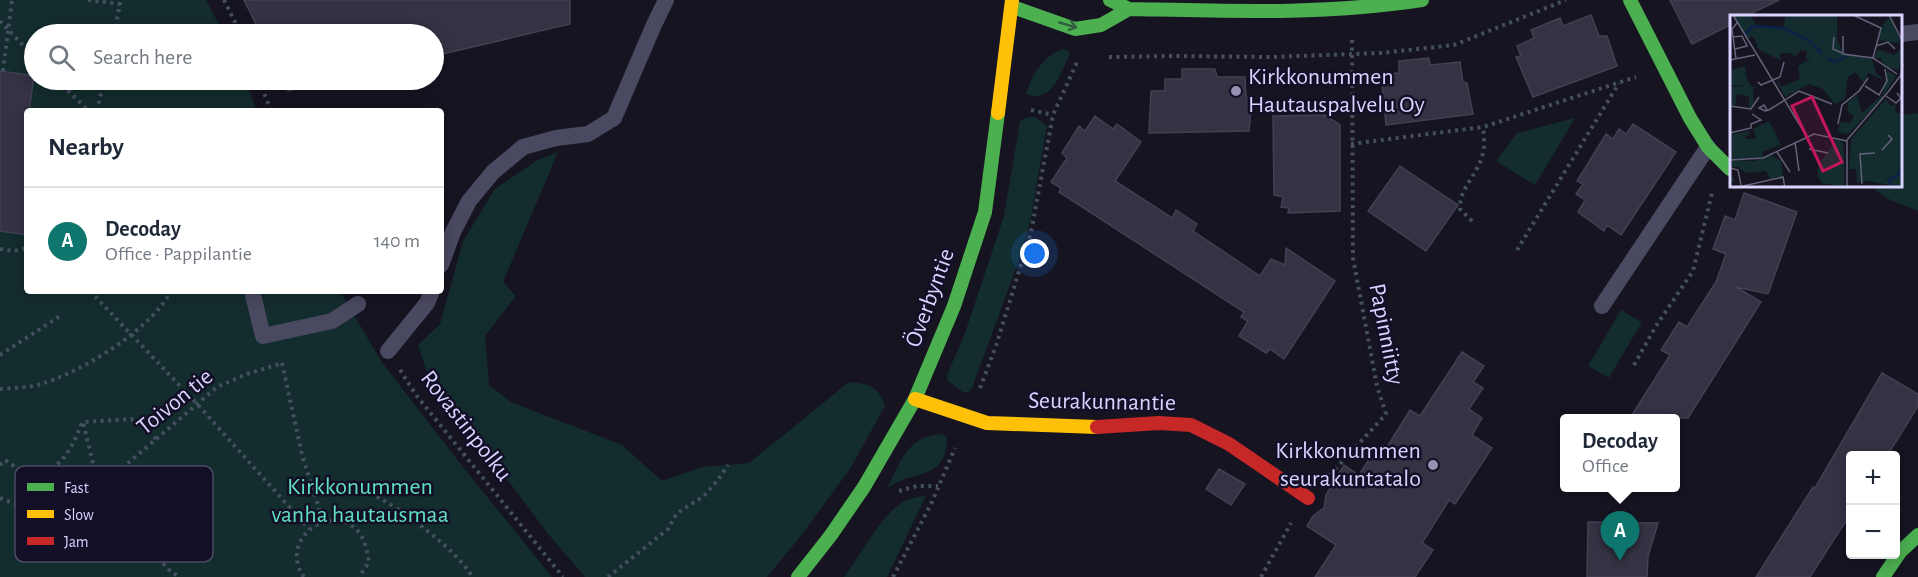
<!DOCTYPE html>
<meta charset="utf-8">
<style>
body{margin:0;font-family:"Alegreya Sans",sans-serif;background:#f2f2f3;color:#1f2937}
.controls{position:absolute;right:18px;bottom:18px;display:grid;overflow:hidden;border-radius:6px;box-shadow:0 3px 15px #0003}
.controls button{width:54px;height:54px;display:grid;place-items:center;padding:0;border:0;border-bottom:2px solid #e0e1e3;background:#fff;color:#1f2937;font:30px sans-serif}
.you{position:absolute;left:1035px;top:254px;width:21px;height:21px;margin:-15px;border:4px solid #fff;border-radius:50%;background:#1a73e8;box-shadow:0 0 0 9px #1a73e833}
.badge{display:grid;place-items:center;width:39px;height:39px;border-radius:50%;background:#0f766e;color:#fff;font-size:20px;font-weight:700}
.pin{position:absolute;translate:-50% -50px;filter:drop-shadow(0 2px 3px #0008)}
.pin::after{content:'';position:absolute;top:32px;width:21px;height:18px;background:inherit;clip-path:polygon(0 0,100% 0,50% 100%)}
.popup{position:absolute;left:1560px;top:414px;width:120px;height:78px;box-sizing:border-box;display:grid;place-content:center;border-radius:6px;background:#fff;filter:drop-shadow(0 2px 4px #0005);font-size:20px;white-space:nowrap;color:#747a83}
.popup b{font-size:22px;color:#1f2937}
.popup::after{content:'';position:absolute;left:50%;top:100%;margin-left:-12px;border:12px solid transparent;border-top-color:#fff}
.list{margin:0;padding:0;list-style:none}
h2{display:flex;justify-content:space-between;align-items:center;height:78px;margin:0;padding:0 24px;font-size:26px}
h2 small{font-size:20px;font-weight:400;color:#747a83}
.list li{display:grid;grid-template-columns:39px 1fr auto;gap:18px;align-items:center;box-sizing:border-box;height:108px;padding:0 24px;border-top:2px solid #e0e1e3}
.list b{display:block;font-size:22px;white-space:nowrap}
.list p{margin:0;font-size:20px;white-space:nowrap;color:#747a83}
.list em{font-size:20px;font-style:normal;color:#747a83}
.icon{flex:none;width:33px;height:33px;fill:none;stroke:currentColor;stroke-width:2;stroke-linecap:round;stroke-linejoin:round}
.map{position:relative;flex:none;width:1918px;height:577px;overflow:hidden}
.search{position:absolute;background:#fff;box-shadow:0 3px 15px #0003;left:24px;top:24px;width:420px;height:66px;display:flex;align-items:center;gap:15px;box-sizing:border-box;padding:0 21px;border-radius:33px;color:#747a83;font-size:22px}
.panel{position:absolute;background:#fff;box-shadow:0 3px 15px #0003;left:24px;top:108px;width:420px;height:186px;border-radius:6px}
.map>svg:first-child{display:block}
.green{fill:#132c2d}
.building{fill:#343243;stroke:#433f54;stroke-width:1.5}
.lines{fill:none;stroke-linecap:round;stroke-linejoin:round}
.path{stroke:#44505f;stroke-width:4;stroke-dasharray:3 4.5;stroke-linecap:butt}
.lane{stroke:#4a4962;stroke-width:16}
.fast{stroke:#4caf50;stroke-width:14}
.slow{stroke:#ffc107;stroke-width:14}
.jam{stroke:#c62828;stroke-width:14}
.oneway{stroke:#305f3b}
.poi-dot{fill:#9591b1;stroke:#130f26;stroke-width:2}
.labels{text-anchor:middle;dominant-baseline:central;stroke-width:5;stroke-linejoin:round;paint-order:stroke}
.poi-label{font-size:24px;fill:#d9d4ff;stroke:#130f26;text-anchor:start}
.street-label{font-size:24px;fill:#d9d4ff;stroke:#130f26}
.park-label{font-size:24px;fill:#5fe0c0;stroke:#130f26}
.inset-river{fill:none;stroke:#0d2144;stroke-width:3}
.inset-road{fill:none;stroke:#64617a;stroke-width:1.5}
.view{fill:#c2185b;fill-opacity:0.15;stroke:#c2185b;stroke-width:3}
.inset-edge{fill:none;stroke:#d9d4ff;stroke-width:3}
.key{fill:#130f26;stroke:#4e4a67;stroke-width:1.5}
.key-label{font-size:16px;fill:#d9d4ff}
</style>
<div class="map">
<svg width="1918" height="577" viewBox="0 0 1918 577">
<rect width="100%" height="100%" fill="#161421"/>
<!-- green -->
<path class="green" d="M0,0H206L224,34H34V80H245L257,111H27V291H340L381,361L463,467L552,577H0Z
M1063,49L1067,50L1070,54C1060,73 1053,104 1026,94C1032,75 1043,56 1063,49Z
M1918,113V211L1886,198L1871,186H1902V115Z
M1027,117H1035L1047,126L1030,223L1018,263L972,388L968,393L963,392L948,381L947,375L965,333L1004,216L1020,121Z
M1575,118L1535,185L1496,161L1517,133Z
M558,152L503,282L516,296L485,336L489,385L511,402L622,445L662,481L702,467L749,463L849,382C869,384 879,386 885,406L850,469L800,537L767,577H585L549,535L427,373L418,345L440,324L463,241L495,189L536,161Z
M1621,310L1642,322L1609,378L1588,366Z
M940,434L947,437C947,483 912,468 887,489C900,462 907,437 940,434Z
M926,496L887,577H844C860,556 881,515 903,502C910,498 918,497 926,496Z"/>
<!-- building -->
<path class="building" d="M244,0H570V24L434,56V34H261Z
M1670,0H1779L1746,16H1732V24L1692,44Z
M1591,15L1599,36H1607L1617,66L1533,97L1516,57L1521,56L1517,46L1534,38L1531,30L1560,18L1563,26Z
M1429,58L1430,65L1460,62L1463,82L1467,83L1473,114L1386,125L1382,84H1385L1383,74L1399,73V61Z
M1182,69H1215L1217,77H1245L1246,97L1252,99L1249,131L1149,133L1151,91H1165V79H1182Z
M0,71L34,76L29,111H27V235L0,231Z
M283,80H335L288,91Z
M1325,115L1340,125V211L1288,213L1289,208L1281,207L1283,197L1274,195L1273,116Z
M1095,116L1113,129L1117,124L1141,142L1115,181L1172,218L1176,210L1197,224L1193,231L1260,276L1271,259L1285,265L1286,248L1335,281L1284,359L1270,349L1266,353L1239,336L1248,321L1241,317L1244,312L1059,192L1061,188L1051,182L1067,158L1062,153L1079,126L1085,131Z
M1633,124L1676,152L1621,235L1607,225L1604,231L1578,212L1585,200L1576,194L1583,184L1577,181L1606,134L1613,139L1619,129L1626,134Z
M1400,166L1458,205L1426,251L1368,211Z
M1744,193L1797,212L1768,294L1736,287L1761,302L1688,418H1630L1670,355L1661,350L1679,322L1687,327L1716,282L1726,254L1713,249L1725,216L1735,220Z
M1462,352L1484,366L1473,382L1483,388L1469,409L1482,418L1472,435L1492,448L1455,504L1449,500L1422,543L1433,550L1415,577H1315L1336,545L1307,526L1313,516L1324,508L1326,495L1344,465L1359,475L1375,450L1382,455L1410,410L1420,416Z
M1882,373L1918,394V406L1887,456H1851V513L1810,577H1756L1813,487L1815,488Z
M1219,469L1245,484L1231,505L1206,489Z
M1588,522L1658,523L1648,556L1647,577H1587Z"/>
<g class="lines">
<!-- path -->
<path class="path" d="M88,0L120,4L114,34
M224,0L241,34
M0,21L34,57
M1109,57L1172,56L1271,57L1381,53L1454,45L1566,0
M3,71L12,0
M57,80L89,111
M259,80L271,111
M1031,110L1053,115
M97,111L104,80
M1351,144L1483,127L1636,77
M1472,221L1460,209C1459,187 1480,173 1483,152C1485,144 1484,135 1483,127
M0,249L13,251L27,248
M1517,250L1619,83
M90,291L198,405L309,529
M0,355L60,316
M282,363L302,455L323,521
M1634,365L1656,326L1693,271L1712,193
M400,370L416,395L563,577
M980,388L996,346L1031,232L1053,115L1078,60
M0,389C12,388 25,388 37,385C79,374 151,330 171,291
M156,439L142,424L131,419L83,422L99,488L168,569L179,577
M0,465L5,460L26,474L39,477L40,507
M1330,475L1386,414L1377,386L1353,258L1352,40
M39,477C66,461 70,451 82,423
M312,486C325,485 337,483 350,485C380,491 459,550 472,577
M899,491L917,486H938
M0,498L26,508L48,507L72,501L99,488L217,387L247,374L283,363
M304,577C300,573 300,570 298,565C289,531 334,505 358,531C365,539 367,551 369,562L359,577
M608,577L668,529L677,513L704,496L718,480L728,465
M893,577L932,502L955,448
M1261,577L1291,523"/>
<!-- lane -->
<path class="lane" d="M1902,34L1918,32
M441,265L453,232L469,201L493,172L523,147L556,138L588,134L614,118L653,27L666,0
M252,291L263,336L332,321L358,304
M1602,306L1708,147
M388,351L427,303L432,291"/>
<!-- fast -->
<path class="fast" d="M1110,0L1129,9C1227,11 1324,15 1422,0
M1630,0L1690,118L1708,147L1730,169
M1013,7L1075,29L1101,25L1129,9
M798,577L831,535L864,487L915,399L954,306L985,212L998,113
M1883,577L1900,552L1918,535"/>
<!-- slow -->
<path class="slow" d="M998,113L1012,0
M915,399L987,423L1097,427"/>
<!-- jam -->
<path class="jam" d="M1097,427L1159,423L1191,425L1229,444L1308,498"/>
</g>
<!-- one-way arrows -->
<defs><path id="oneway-shaft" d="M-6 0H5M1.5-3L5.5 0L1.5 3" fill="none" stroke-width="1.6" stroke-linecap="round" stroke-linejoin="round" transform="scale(1.5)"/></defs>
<use class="oneway" href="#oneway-shaft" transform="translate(1068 25) rotate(16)"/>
<!-- markers -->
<g class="poi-dot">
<circle cx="1236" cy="91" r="6"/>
<circle cx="1433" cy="465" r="6"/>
</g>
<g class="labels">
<!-- poi labels -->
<g class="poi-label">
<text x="1248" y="77">Kirkkonummen<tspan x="1248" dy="28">Hautauspalvelu Oy</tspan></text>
<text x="1421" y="451" text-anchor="end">Kirkkonummen<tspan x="1421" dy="28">seurakuntatalo</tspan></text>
</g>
<!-- street labels -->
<g class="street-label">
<text transform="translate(930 298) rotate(-70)">Överbyntie</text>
<text transform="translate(1386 334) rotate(79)">Papinniitty</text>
<text transform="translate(175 402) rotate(-39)">Toivon tie</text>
<text transform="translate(1102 402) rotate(1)">Seurakunnantie</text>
<text transform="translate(466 426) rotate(52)">Rovastinpolku</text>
</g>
<!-- park labels -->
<g class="park-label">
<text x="360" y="487">Kirkkonummen<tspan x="360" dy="28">vanha hautausmaa</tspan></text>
</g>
</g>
<!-- overview -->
<g transform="translate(1730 15)">
<rect width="172" height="172" fill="#161421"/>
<path d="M4,0H21L26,11L54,12L55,2L64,0H107V24L113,39L142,44L146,58L156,66L138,58L134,68L125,57L118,62L115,84L105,89L93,74L79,69L55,82L46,65L52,72L70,64L68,52L75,46L82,47L76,44L77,36L71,35L64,42L62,38H51L50,45L28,34L25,24L22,21L17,25ZM159,2L170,23L168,28L149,25L150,14ZM148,34L164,40L172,34L169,55L154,52L151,43H144ZM15,51L16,62L22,72H27L23,75L24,89L19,93V82L7,79L5,91L0,90V72L15,71L0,70V55ZM157,55L166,61L150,86L118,119L108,117L110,107L120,108L124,101L118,97L117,88L127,80L132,98L153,79ZM156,84L161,91L165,89L166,98H172V172L138,166L127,168L126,154H119L121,124ZM39,106L51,130L32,137L33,142L0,144V120L18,116L21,121L16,120L15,124H26L23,114ZM106,124L113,128L115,172L93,168L97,172L91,167L88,161V151ZM45,138L42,141L51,146L53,161L40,164L36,156L17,158L7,152H2L1,159L6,168L0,165V145L25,146Z" fill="#132c2d"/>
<path class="inset-river" d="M16,19L22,11L53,13L80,26L92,39M97,43L105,47L117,41M160,170L159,164L166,162L173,153"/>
<path class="inset-road" d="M3,0L77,122M123,0L151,13L143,43M159,0L173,27M113,21V39L143,43L167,59M3,22L12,21L17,31L5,34M104,22L103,34L112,38M146,31L158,27L165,34M6,44L2,14L7,8M0,45L25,40M28,67L31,70L50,62L54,47M135,71L149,80L157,66L155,54M156,81L166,88L171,83L167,78M0,91L21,94L29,82M37,95L34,90L29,93L35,96L39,95L69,76L102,89M108,109L112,90L129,76L138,63M0,118L21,113V109L31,105L22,99M117,125L158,77L171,60L173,49M65,127L69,156M79,134L98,138M152,135L162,124L158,120M47,137L60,157M0,145L33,143L84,119L117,126M0,153L8,155L11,170M132,169L130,139L145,138M4,173L53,162L55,173M117,173V125"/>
<path class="view" d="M82,82L112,147L93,156L62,91Z"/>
<rect width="172" height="172" class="inset-edge"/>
</g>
<!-- legend -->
<rect x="15" y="466" width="198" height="96" rx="9" class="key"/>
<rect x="27" y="483" width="27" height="8" fill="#4caf50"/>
<rect x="27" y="510" width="27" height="8" fill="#ffc107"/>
<rect x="27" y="537" width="27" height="8" fill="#c62828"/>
<g class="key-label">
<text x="64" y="493">Fast</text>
<text x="64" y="520">Slow</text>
<text x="64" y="547">Jam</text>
</g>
</svg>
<div class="controls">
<button>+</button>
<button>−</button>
</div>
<div class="you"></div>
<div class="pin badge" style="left:1620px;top:561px">A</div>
<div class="popup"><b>Decoday</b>Office</div>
<div class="search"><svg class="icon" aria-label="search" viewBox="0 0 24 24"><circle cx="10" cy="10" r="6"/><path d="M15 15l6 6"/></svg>Search here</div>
<section class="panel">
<h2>Nearby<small></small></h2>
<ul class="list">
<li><span class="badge">A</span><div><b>Decoday</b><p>Office · Pappilantie</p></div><em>140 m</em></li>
</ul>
</section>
</div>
